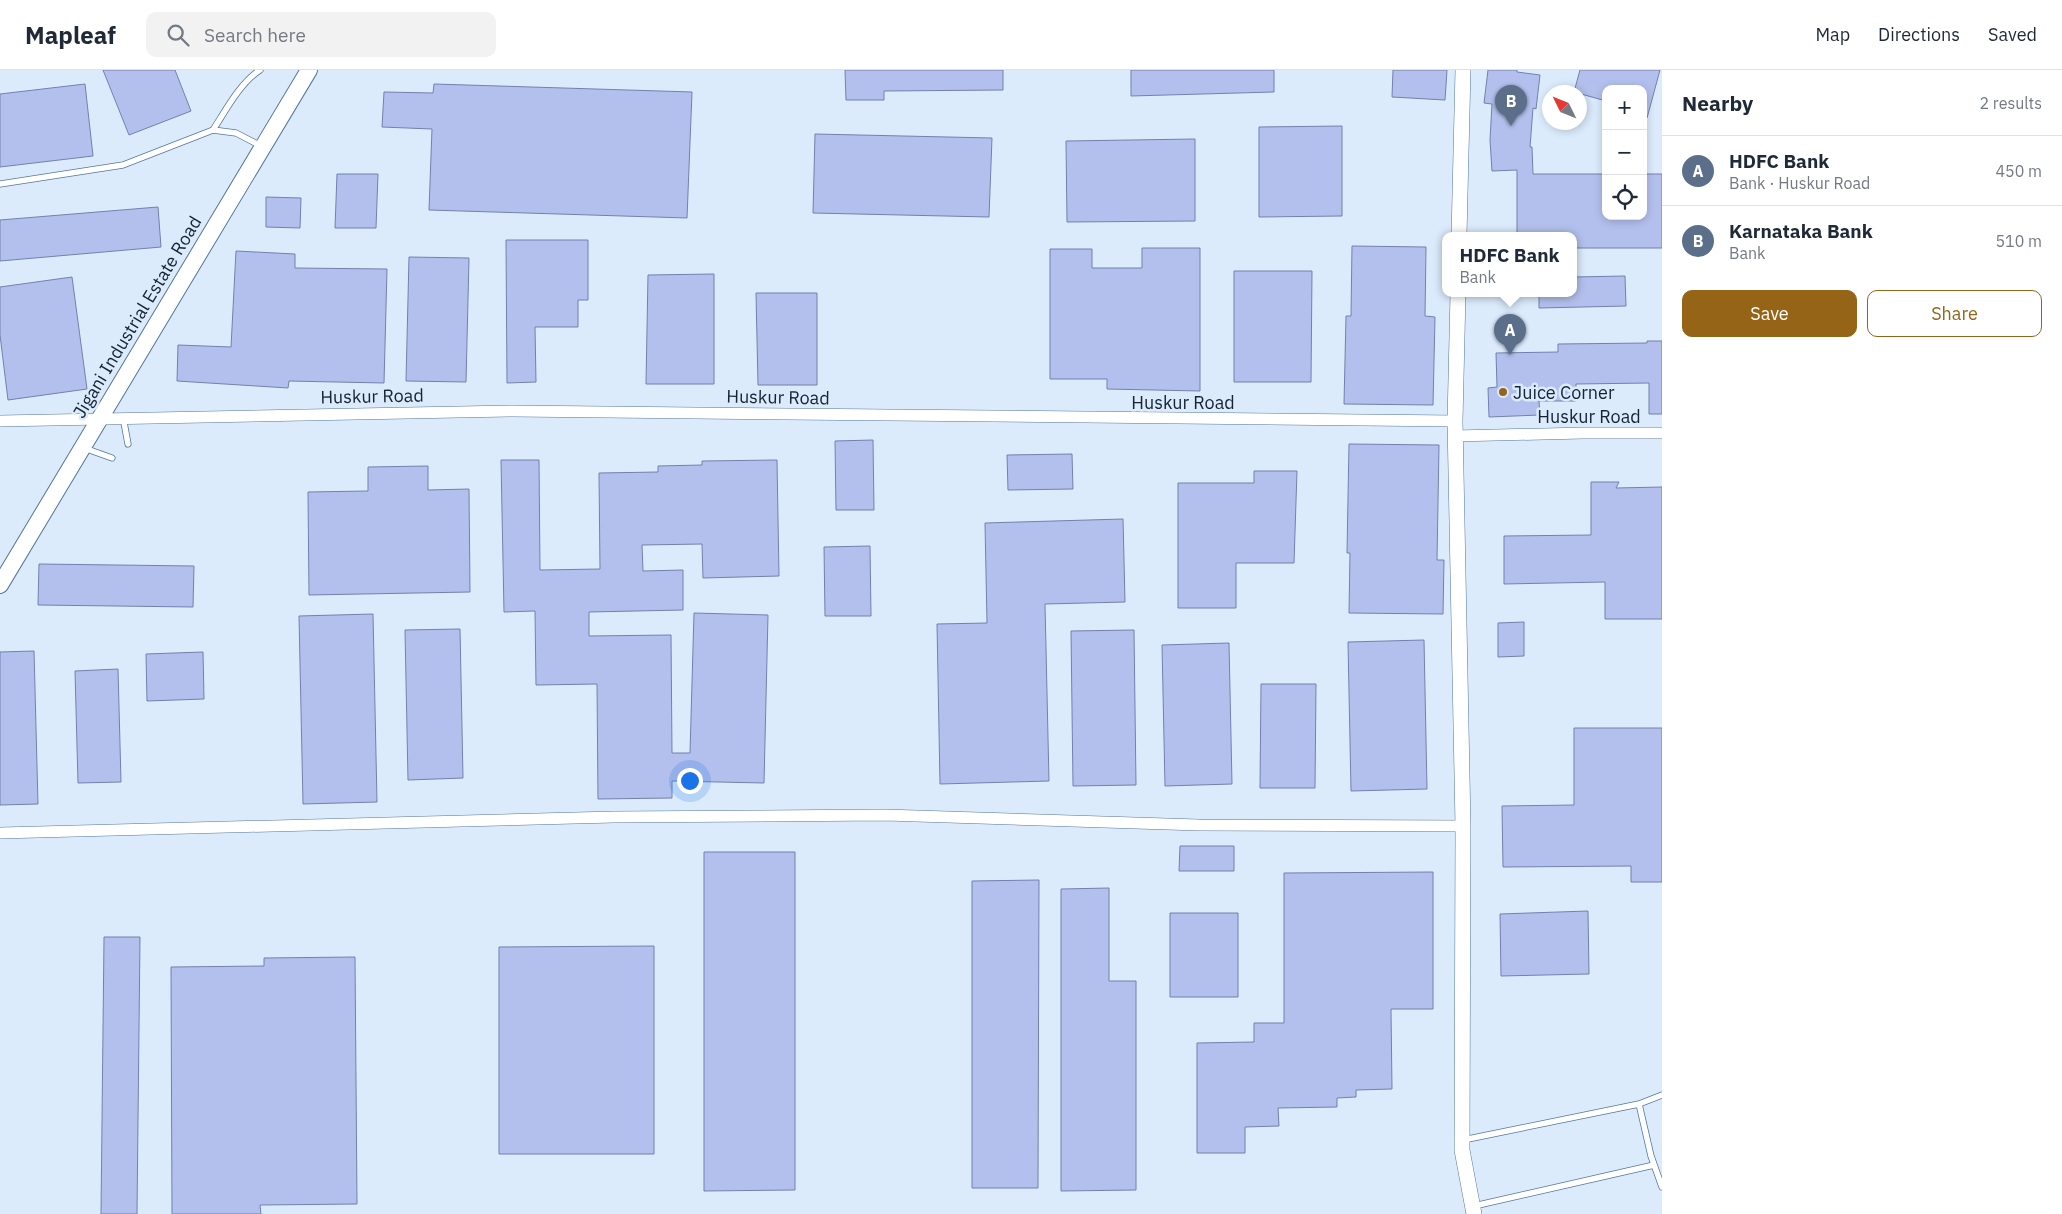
<!DOCTYPE html>
<meta charset="utf-8">
<style>
body{margin:0;font-family:"IBM Plex Sans",sans-serif;background:#f2f2f3;color:#1f2937}
.controls{position:absolute;right:15px;top:15px;display:grid;overflow:hidden;border-radius:10px;box-shadow:0 2px 8px #0003}
.controls button{width:45px;height:45px;display:grid;place-items:center;padding:0;border:0;border-bottom:1px solid #e0e1e3;background:#fff;color:#1f2937;font:25px sans-serif}
.compass{position:absolute;left:1542px;top:15px;width:45px;height:45px;border-radius:50%;background:#fff;box-shadow:0 2px 8px #0003;rotate:313deg}
.you{position:absolute;left:689px;top:710px;width:18px;height:18px;margin:-12px;border:4px solid #fff;border-radius:50%;background:#1a73e8;box-shadow:0 0 0 8px #1a73e833}
.badge{display:grid;place-items:center;width:32px;height:32px;border-radius:50%;background:#966416;color:#fff;font-size:16px;font-weight:700}
.pin{position:absolute;translate:-50% -41px;filter:drop-shadow(0 1px 2px #0008)}
.pin::after{content:'';position:absolute;top:26px;width:18px;height:15px;background:inherit;clip-path:polygon(0 0,100% 0,50% 100%)}
.popup{position:absolute;left:1442px;top:162px;width:135px;height:65px;box-sizing:border-box;display:grid;place-content:center;border-radius:10px;background:#fff;filter:drop-shadow(0 1px 4px #0005);font-size:16px;white-space:nowrap;color:#747a83}
.popup b{font-size:19px;color:#1f2937}
.popup::after{content:'';position:absolute;left:50%;top:100%;margin-left:-10px;border:10px solid transparent;border-top-color:#fff}
.list{margin:0;padding:0;list-style:none}
h2{display:flex;justify-content:space-between;align-items:center;height:65px;margin:0;padding:0 20px;font-size:21px}
h2 small{font-size:16px;font-weight:400;color:#747a83}
.list li{display:grid;grid-template-columns:32px 1fr auto;gap:15px;align-items:center;box-sizing:border-box;height:70px;padding:0 20px;border-top:1px solid #e0e1e3}
.list b{display:block;font-size:19px;white-space:nowrap}
.list p{margin:0;font-size:16px;white-space:nowrap;color:#747a83}
.list em{font-size:16px;font-style:normal;color:#747a83}
.actions{display:flex;gap:10px;padding:15px 20px}
.actions a{flex:1;padding:11px 0;border:1px solid #966416;border-radius:10px;text-align:center;font-size:18px;color:#966416}
.actions .main{background:#966416;color:#fff}
.icon{flex:none;width:28px;height:28px;fill:none;stroke:currentColor;stroke-width:2;stroke-linecap:round;stroke-linejoin:round}
.map{position:relative;flex:none;width:1662px;height:1144px;overflow:hidden}
header{display:flex;align-items:center;gap:30px;box-sizing:border-box;height:70px;padding:0 25px;background:#fff;border-bottom:1px solid #e0e1e3}
header strong{font-size:24px}
nav{display:flex;gap:28px;margin-inline-start:auto;font-size:18px}
.search{width:350px;height:45px;background:#f2f2f3;display:flex;align-items:center;gap:12px;box-sizing:border-box;padding:0 18px;border-radius:10px;color:#747a83;font-size:19px}
main{display:flex}
aside{flex:1;background:#fff}
.map>svg:first-child{display:block}
.building{fill:#b3c0ed;stroke:#7380ae}
.lines{fill:none;stroke-linecap:round;stroke-linejoin:round}
.service-casing{stroke:#54769d;stroke-width:7}
.minor-casing{stroke:#54769d;stroke-width:12}
.tertiary-casing{stroke:#54769d;stroke-width:16}
.secondary-casing{stroke:#54769d;stroke-width:18}
.service{stroke:#fff;stroke-width:5.5}
.minor{stroke:#fff;stroke-width:11}
.tertiary{stroke:#fff;stroke-width:15}
.secondary{stroke:#fff;stroke-width:16}
.poi-dot{fill:#966416;stroke:#dbebfc;stroke-width:2}
.labels{text-anchor:middle;dominant-baseline:central;stroke-width:5;stroke-linejoin:round;paint-order:stroke}
.street-label{font-size:18px;fill:#152333;stroke:#dbebfc}
.poi-label{font-size:18px;fill:#152333;stroke:#dbebfc;text-anchor:start}
</style>
<header>
<strong>Mapleaf</strong>
<div class="search"><svg class="icon" aria-label="search" viewBox="0 0 24 24"><circle cx="10" cy="10" r="6"/><path d="M15 15l6 6"/></svg>Search here</div>
<nav><a>Map</a><a>Directions</a><a>Saved</a></nav>
</header>
<main>
<div class="map">
<svg width="1662" height="1144" viewBox="0 0 1662 1144">
<rect width="100%" height="100%" fill="#dbebfc"/>
<!-- building -->
<path class="building" d="M103,0H175L191,41L129,65Z
M845,0H1003V20L884,21V30H846Z
M1131,0H1274V22L1131,26Z
M1393,0H1447L1445,30L1392,27Z
M1488,0H1517V2L1540,5L1536,39L1533,38L1530,77H1532L1533,104H1606V146H1643V104H1662V178H1574V166H1517V100L1492,101L1490,70L1492,34L1484,33Z
M1580,0H1660L1647,48L1643,47V19H1606V31L1574,22Z
M85,14L93,86L0,97V24Z
M434,14L692,22L687,148L429,140L432,59L382,57L384,22L433,23Z
M1342,56V146L1259,147V57Z
M815,64L992,68L989,147L813,143Z
M1195,69V151L1067,152L1066,71Z
M337,104H378L376,158H335Z
M266,127L301,128L300,158L266,157Z
M158,137L161,177L0,191V150Z
M506,170H588V230H578V257H535L536,312L507,313Z
M1352,176L1426,177L1425,246L1435,247L1433,335L1344,334L1346,246H1351Z
M1142,178H1200V321L1107,319V309H1050V179H1092V198H1142Z
M236,181L295,184V198L387,199L384,313L289,311L288,318L177,311L178,275L231,277Z
M409,187L469,188L466,312L406,311Z
M1234,201H1312L1311,312H1234Z
M714,204V314H646L648,205Z
M1625,206L1626,236L1539,238V224H1574V207Z
M72,207L87,319L8,330L0,265V217Z
M756,223H817V315H758Z
M1647,271H1662V344H1649V313L1576,314V331H1539L1540,345L1489,347L1488,318L1497,317L1496,283L1558,282V274L1647,273Z
M873,370L874,440H836L835,371Z
M1349,374L1439,375L1437,490H1444L1443,544L1349,543L1350,483H1347Z
M1072,384L1073,419L1008,420L1007,385Z
M501,390H539L540,500L600,499L599,403L658,402V396L702,395V391L777,390L779,506L703,508L702,474L642,475L643,501L683,500V540L589,542V566L671,565L672,683H690L694,543L768,545L764,713L672,711V728L598,729L597,614L536,615L535,541L504,542Z
M428,396V420L469,419L470,522L309,525L308,422L368,421V397Z
M1254,401H1297L1294,493H1236V538H1178V413H1254Z
M1591,412H1619L1616,418L1662,417V549H1605V512L1504,514V466L1591,465Z
M1123,449L1125,532L1045,534L1049,711L940,714L937,554L987,553L985,453Z
M870,476L871,546H825L824,477Z
M39,494L194,496L193,537L38,535Z
M373,544L377,732L303,734L299,546Z
M1524,552V586L1498,587V553Z
M460,559L463,708L408,710L405,560Z
M1134,560L1136,715L1073,716L1071,561Z
M1424,570L1427,719L1351,721L1348,572Z
M1229,573L1232,714L1165,716L1162,575Z
M34,581L38,734L0,735V582Z
M203,582L204,629L147,631L146,584Z
M118,599L121,712L78,713L75,601Z
M1261,614H1316L1315,718H1260Z
M1574,658H1662V812H1631V796L1503,797L1502,736L1574,735Z
M1180,776H1234V801H1179Z
M704,782H795V1120L704,1121Z
M1433,802V939H1391L1392,1019L1356,1020V1027L1337,1028V1037L1278,1038L1279,1056L1245,1057V1083H1197V973L1254,972V953H1284V803Z
M1039,810L1038,1118H972V811Z
M1109,818V911H1136V1120L1061,1121V819Z
M1588,841L1589,904L1501,906L1500,844Z
M1170,843H1238V927H1170Z
M104,867H140L137,1144H101Z
M654,876V1084H499V877Z
M355,887L357,1134L260,1135L261,1144H172L171,897L264,896V888Z"/>
<g class="lines">
<defs>
<path id="service" d="M213,60C226,40 240,13 260,0
M0,114L123,95L213,60L236,63L261,76
M123,347L128,374
M84,378L112,388
M1639,1034L1651,1086L1662,1117
M1463,1070L1639,1034L1662,1025
M1474,1136L1654,1095"/>
<path id="minor" d="M0,351L513,341L1455,351
M1455,366L1583,363H1662
M0,763L614,747L885,745L1199,755L1463,756"/>
<path id="tertiary" d="M1459,166L1463,0
M1458,224L1455,351L1463,756L1462,1080L1474,1144"/>
<path id="secondary" d="M0,515L309,0"/>
</defs>
<!-- service casing -->
<use href="#service" class="service-casing"/>
<!-- minor casing -->
<use href="#minor" class="minor-casing"/>
<!-- tertiary casing -->
<use href="#tertiary" class="tertiary-casing"/>
<!-- secondary casing -->
<use href="#secondary" class="secondary-casing"/>
<!-- service -->
<use href="#service" class="service"/>
<!-- minor -->
<use href="#minor" class="minor"/>
<!-- tertiary -->
<use href="#tertiary" class="tertiary"/>
<!-- secondary -->
<use href="#secondary" class="secondary"/>
</g>
<!-- markers -->
<circle class="poi-dot" cx="1503" cy="322" r="5"/>
<g class="labels">
<!-- street labels -->
<g class="street-label">
<text transform="translate(137 247) rotate(-59)">Jigani Industrial Estate Road</text>
<text transform="translate(372 326) rotate(-1)">Huskur Road</text>
<text transform="translate(778 327) rotate(1)">Huskur Road</text>
<text x="1183" y="332">Huskur Road</text>
<text x="1589" y="346">Huskur Road</text>
</g>
<!-- poi labels -->
<g class="poi-label">
<text x="1513" y="322">Juice Corner</text>
</g>
</g>
</svg>
<div class="controls">
<button>+</button>
<button>−</button>
<button><svg class="icon" aria-label="locate" viewBox="0 0 24 24"><circle cx="12" cy="12" r="6"/><path d="M12 2v4M12 18v4M2 12h4M18 12h4"/></svg></button>
</div>
<svg class="compass" viewBox="-18 -18 36 36"><path d="M0-13l5 13h-10z" fill="#e53935"/><path d="M0 13l5-13h-10z" fill="#747a83"/></svg>
<div class="you"></div>
<div class="pin badge" style="left:1510px;top:285px;background:#5c6f8a">A</div>
<div class="popup"><b>HDFC Bank</b>Bank</div>
<div class="pin badge" style="left:1511px;top:56px;background:#5c6f8a">B</div>
</div>
<aside>
<h2>Nearby<small>2 results</small></h2>
<ul class="list">
<li><span class="badge" style="background:#5c6f8a">A</span><div><b>HDFC Bank</b><p>Bank · Huskur Road</p></div><em>450 m</em></li>
<li><span class="badge" style="background:#5c6f8a">B</span><div><b>Karnataka Bank</b><p>Bank</p></div><em>510 m</em></li>
</ul>
<div class="actions"><a class="main">Save</a><a>Share</a></div>
</aside>
</main>
